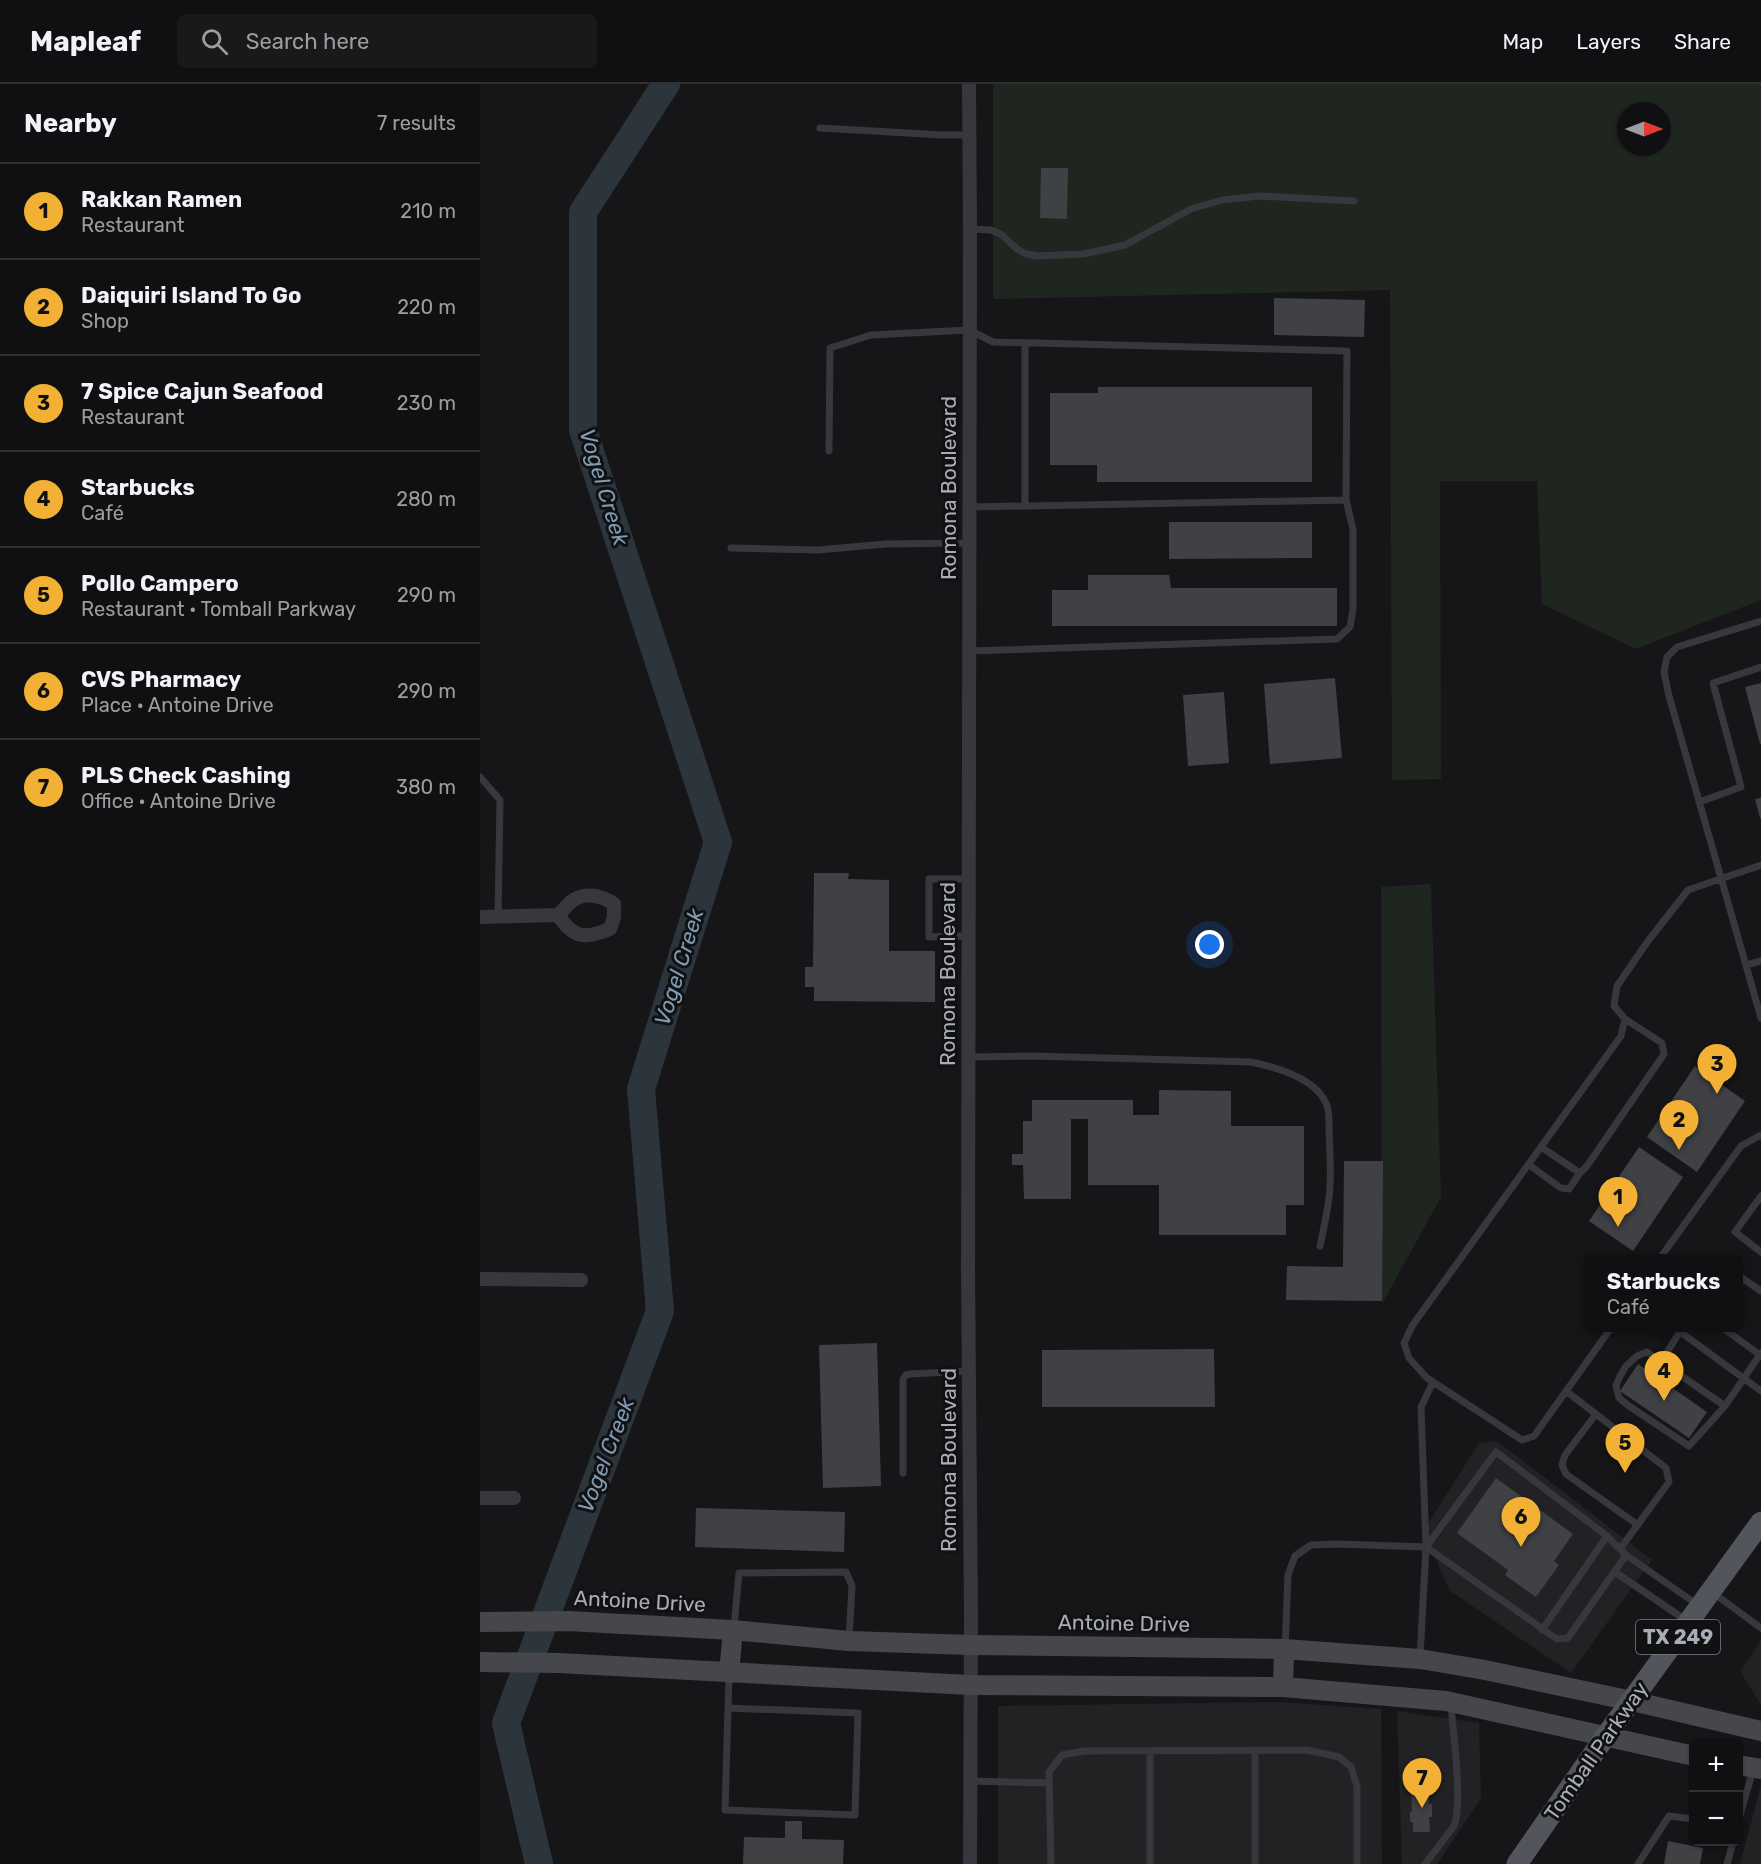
<!DOCTYPE html>
<meta charset="utf-8">
<style>
body{margin:0;font-family:Rubik,sans-serif;background:#19191b;color:#f1f3f6}
.controls{position:absolute;right:18px;bottom:18px;display:grid;overflow:hidden;border-radius:9px;box-shadow:0 2px 4px #0004}
.controls button{width:54px;height:54px;display:grid;place-items:center;padding:0;border:0;border-bottom:2px solid #303032;background:#101012;color:#f1f3f6;font:30px sans-serif}
.compass{position:absolute;left:1137px;top:18px;width:54px;height:54px;border-radius:50%;background:#101012;box-shadow:0 2px 4px #0004;rotate:90deg}
.you{position:absolute;left:730px;top:861px;width:21px;height:21px;margin:-15px;border:4px solid #fff;border-radius:50%;background:#1a73e8;box-shadow:0 0 0 9px #1a73e833}
.badge{display:grid;place-items:center;width:39px;height:39px;border-radius:50%;background:#f2b134;color:#111;font-size:20px;font-weight:700}
.pin{position:absolute;translate:-50% -50px;filter:drop-shadow(0 2px 3px #0008)}
.pin::after{content:'';position:absolute;top:32px;width:21px;height:18px;background:inherit;clip-path:polygon(0 0,100% 0,50% 100%)}
.popup{position:absolute;left:1104px;top:1170px;width:159px;height:78px;box-sizing:border-box;display:grid;place-content:center;border-radius:9px;background:#101012;filter:drop-shadow(0 2px 4px #0005);font-size:20px;white-space:nowrap;color:#9c9d9f}
.popup b{font-size:22px;color:#f1f3f6}
.popup::after{content:'';position:absolute;left:50%;top:100%;margin-left:-12px;border:12px solid transparent;border-top-color:#101012}
.list{margin:0;padding:0;list-style:none}
h2{display:flex;justify-content:space-between;align-items:center;height:78px;margin:0;padding:0 24px;font-size:26px}
h2 small{font-size:20px;font-weight:400;color:#9c9d9f}
.list li{display:grid;grid-template-columns:39px 1fr auto;gap:18px;align-items:center;box-sizing:border-box;height:96px;padding:0 24px;border-top:2px solid #303032}
.list b{display:block;font-size:22px;white-space:nowrap}
.list p{margin:0;font-size:20px;white-space:nowrap;color:#9c9d9f}
.list em{font-size:20px;font-style:normal;color:#9c9d9f}
.icon{flex:none;width:33px;height:33px;fill:none;stroke:currentColor;stroke-width:2;stroke-linecap:round;stroke-linejoin:round}
.map{position:relative;flex:none;width:1281px;height:1780px;overflow:hidden}
header{display:flex;align-items:center;gap:36px;box-sizing:border-box;height:84px;padding:0 30px;background:#101012;border-bottom:2px solid #303032}
header strong{font-size:28px}
nav{display:flex;gap:33px;margin-inline-start:auto;font-size:21px}
.search{width:420px;height:54px;background:#19191b;display:flex;align-items:center;gap:15px;box-sizing:border-box;padding:0 21px;border-radius:9px;color:#9c9d9f;font-size:22px}
main{display:flex}
aside{flex:1;background:#101012}
.map>svg:first-child{display:block}
.built{fill:#222225}
.green{fill:#1e261f;fill-rule:evenodd}
.lines{fill:none;stroke-linecap:round;stroke-linejoin:round}
.river{stroke:#2c353c;stroke-width:28}
.building{fill:#404145}
.service{stroke:#37383d;stroke-width:7}
.minor{stroke:#37383d;stroke-width:14}
.secondary{stroke:#45474d;stroke-width:20}
.primary{stroke:#53555c;stroke-width:21}
.labels{text-anchor:middle;dominant-baseline:central;stroke-width:6;stroke-linejoin:round;paint-order:stroke}
.shield{fill:#111113;stroke:#7b7e86;stroke-width:1.5}
.shield-label{font-size:20px;font-weight:bold;fill:#a8adb8}
.street-label{font-size:21px;fill:#a8adb8;stroke:#111113}
.water-label{font-size:22px;font-style:italic;fill:#7f9bb3;stroke:#111113}
</style>
<header>
<strong>Mapleaf</strong>
<div class="search"><svg class="icon" aria-label="search" viewBox="0 0 24 24"><circle cx="10" cy="10" r="6"/><path d="M15 15l6 6"/></svg>Search here</div>
<nav><a>Map</a><a>Layers</a><a>Share</a></nav>
</header>
<main>
<aside>
<h2>Nearby<small>7 results</small></h2>
<ul class="list">
<li><span class="badge">1</span><div><b>Rakkan Ramen</b><p>Restaurant</p></div><em>210 m</em></li>
<li><span class="badge">2</span><div><b>Daiquiri Island To Go</b><p>Shop</p></div><em>220 m</em></li>
<li><span class="badge">3</span><div><b>7 Spice Cajun Seafood</b><p>Restaurant</p></div><em>230 m</em></li>
<li><span class="badge">4</span><div><b>Starbucks</b><p>Café</p></div><em>280 m</em></li>
<li><span class="badge">5</span><div><b>Pollo Campero</b><p>Restaurant · Tomball Parkway</p></div><em>290 m</em></li>
<li><span class="badge">6</span><div><b>CVS Pharmacy</b><p>Place · Antoine Drive</p></div><em>290 m</em></li>
<li><span class="badge">7</span><div><b>PLS Check Cashing</b><p>Office · Antoine Drive</p></div><em>380 m</em></li>
</ul>
</aside>
<div class="map">
<svg width="1281" height="1780" viewBox="0 0 1281 1780">
<rect width="100%" height="100%" fill="#161618"/>
<!-- built -->
<path class="built" d="M1017,1357L1172,1476L1091,1589L969,1506L944,1446L999,1359Z
M1281,1556V1619L1279,1618L1260,1587Z
M799,1618L901,1625L902,1780H518V1622Z
M917,1627L999,1639L1001,1714L957,1780H922Z
M1281,1701V1780H1260Z"/>
<!-- green -->
<path class="green" d="M513,0H1281V516L1156,565L1062,520L1057,397H960L961,695L912,696L910,206L513,215ZM1146,27H1182V63H1146Z
M951,800L961,1113L902,1220L901,803Z"/>
<g class="lines">
<!-- river -->
<path class="river" d="M59,1780L26,1639L180,1227L161,1005L238,758L103,346V128L186,0"/>
</g>
<!-- building -->
<path class="building" d="M561,84H588L587,135L560,134Z
M794,214L885,216L884,253L794,251Z
M618,303H832V398H617V381H570V309H618Z
M689,438H832V474L689,475Z
M608,491H689L691,504H857V542H572V506H608Z
M855,594L862,674L790,680L784,600Z
M1281,599V660H1280L1265,603Z
M744,608L749,679L708,682L703,611Z
M1281,714V734H1280L1275,715Z
M334,789H369L368,795L409,796V867H455V918L334,917V903H325V883H333Z
M1215,982L1265,1017L1217,1088L1167,1053Z
M679,1006L751,1007V1042H824V1121H806V1151H679V1101H608V1035H591V1115H544L543,1081H532V1070H543V1037H552V1016H653V1031H679Z
M1159,1063L1203,1093L1153,1167L1109,1137Z
M864,1077H903L902,1217L806,1216L807,1182L863,1183Z
M397,1259L401,1402L343,1404L339,1261Z
M734,1265L735,1323H562V1266Z
M1158,1280L1227,1328L1209,1354L1140,1307Z
M1016,1394L1093,1450L1074,1477L1079,1481L1056,1513L1025,1491L1028,1486L977,1449Z
M216,1424L365,1428L364,1468L215,1463Z
M931,1698H948L949,1720H952V1733H949L950,1748H933V1738H930V1728H932Z
M305,1737H322V1755L364,1756L363,1780H263L264,1753L305,1754Z
M1188,1757L1223,1764L1220,1780H1184Z"/>
<g class="lines">
<!-- service -->
<path class="service" d="M340,44L463,51H489
M490,145L511,146L522,151L537,165L546,170L557,172L604,170L645,161L711,125L742,116L779,112L874,117
M545,259V422
M349,367L350,264L391,251L489,246L513,258L867,267L866,416L489,423
M251,464L338,466L406,460L488,459
M1281,537L1197,563L1187,573L1184,588L1189,612L1281,934
M489,567L857,555L870,543L873,525V445L866,416
M0,693L20,716L18,833
M1219,718L1261,703L1233,599L1281,583
M488,795H449V853L488,852
M1266,881L1281,877
M488,973L553,972L771,978C795,983 835,994 846,1019C850,1027 849,1038 849,1047C850,1071 852,1097 848,1121C846,1134 843,1148 840,1162
M1061,1063L1100,1089L1107,1082L1184,970L1182,959L1145,935
M1049,1081L1081,1104L1089,1105L1100,1089
M1281,1112L1255,1148L1281,1168
M1180,1174L1261,1062L1281,1051
M1259,1192L1281,1207
M1131,1244L1054,1352L1042,1356L947,1294L929,1274L924,1259L932,1242L1141,952L1145,935L1134,922L1137,902L1168,857L1208,806L1281,781
M1195,1244L1281,1307
M1202,1244L1181,1278L1245,1322L1281,1269
M1243,1244L1280,1271
M1181,1278L1167,1268L1157,1272L1146,1282L1140,1292L1136,1302L1139,1314L1149,1322L1209,1362L1245,1322
M1086,1307L1186,1384L1189,1398L1140,1465
M1116,1330L1085,1371L1082,1381L1086,1390L1158,1441
M423,1389V1295L426,1291L430,1290L488,1287
M946,1463L1077,1555L1088,1554L1146,1471
M1135,1488L1207,1537
M1232,1508L1281,1544
M254,1543L259,1489L366,1488L372,1502L369,1554
M1062,1546L1127,1452
M805,1565L808,1491L815,1472L831,1461L856,1460L946,1463L1016,1368L1127,1452L1146,1471L1218,1521
M940,1573L946,1463L941,1323L953,1298
M248,1624L378,1629L375,1731L245,1726L249,1592
M670,1667V1780
M490,1697L569,1699
M1258,1738L1273,1686
M571,1780L569,1688L582,1671L604,1667L827,1666L859,1673L871,1683L877,1702V1780
M775,1780V1666
M945,1780L974,1742C983,1720 973,1647 971,1621
M1158,1780L1189,1732L1214,1735
M1247,1780L1253,1758"/>
<!-- minor -->
<path class="minor" d="M489,0L490,145L488,1186L491,1533L490,1780
M0,833L78,831C83,827 87,821 92,817C105,807 123,812 134,820V833L130,845C105,855 94,855 78,831
M0,1195L101,1196
M0,1414H34"/>
<!-- secondary -->
<path class="secondary" d="M0,1538L88,1537L253,1546L369,1557L490,1561L804,1565L940,1575L1005,1586L1152,1617L1281,1647
M0,1578L78,1579L490,1601L803,1603L966,1617L1214,1672
M249,1589L253,1546
M803,1603L804,1565
M1258,1681L1281,1685"/>
<!-- primary -->
<path class="primary" d="M1037,1780L1125,1653L1281,1438"/>
</g>
<g class="labels">
<!-- shield labels -->
<rect class="shield" x="1156" y="1536" width="84" height="34" rx="4.5"/>
<g class="shield-label">
<text x="1198" y="1553">TX 249</text>
</g>
<!-- street labels -->
<g class="street-label">
<text transform="translate(468 404) rotate(-90)">Romona Boulevard</text>
<text transform="translate(467 890) rotate(-90)">Romona Boulevard</text>
<text transform="translate(468 1376) rotate(-90)">Romona Boulevard</text>
<text transform="translate(160 1517) rotate(3)">Antoine Drive</text>
<text transform="translate(644 1539) rotate(1)">Antoine Drive</text>
<text transform="translate(1116 1667) rotate(-55)">Tomball Parkway</text>
</g>
<!-- water labels -->
<g class="water-label">
<text transform="translate(124 403) rotate(73)">Vogel Creek</text>
<text transform="translate(199 883) rotate(-73)">Vogel Creek</text>
<text transform="translate(126 1371) rotate(-69)">Vogel Creek</text>
</g>
</g>
</svg>
<div class="controls">
<button>+</button>
<button>−</button>
</div>
<svg class="compass" viewBox="-18 -18 36 36"><path d="M0-13l5 13h-10z" fill="#e53935"/><path d="M0 13l5-13h-10z" fill="#9c9d9f"/></svg>
<div class="you"></div>
<div class="pin badge" style="left:1138px;top:1143px">1</div>
<div class="pin badge" style="left:1199px;top:1066px">2</div>
<div class="pin badge" style="left:1237px;top:1010px">3</div>
<div class="pin badge" style="left:1184px;top:1317px">4</div>
<div class="popup"><b>Starbucks</b>Café</div>
<div class="pin badge" style="left:1145px;top:1389px">5</div>
<div class="pin badge" style="left:1041px;top:1463px">6</div>
<div class="pin badge" style="left:942px;top:1724px">7</div>
</div>
</main>
